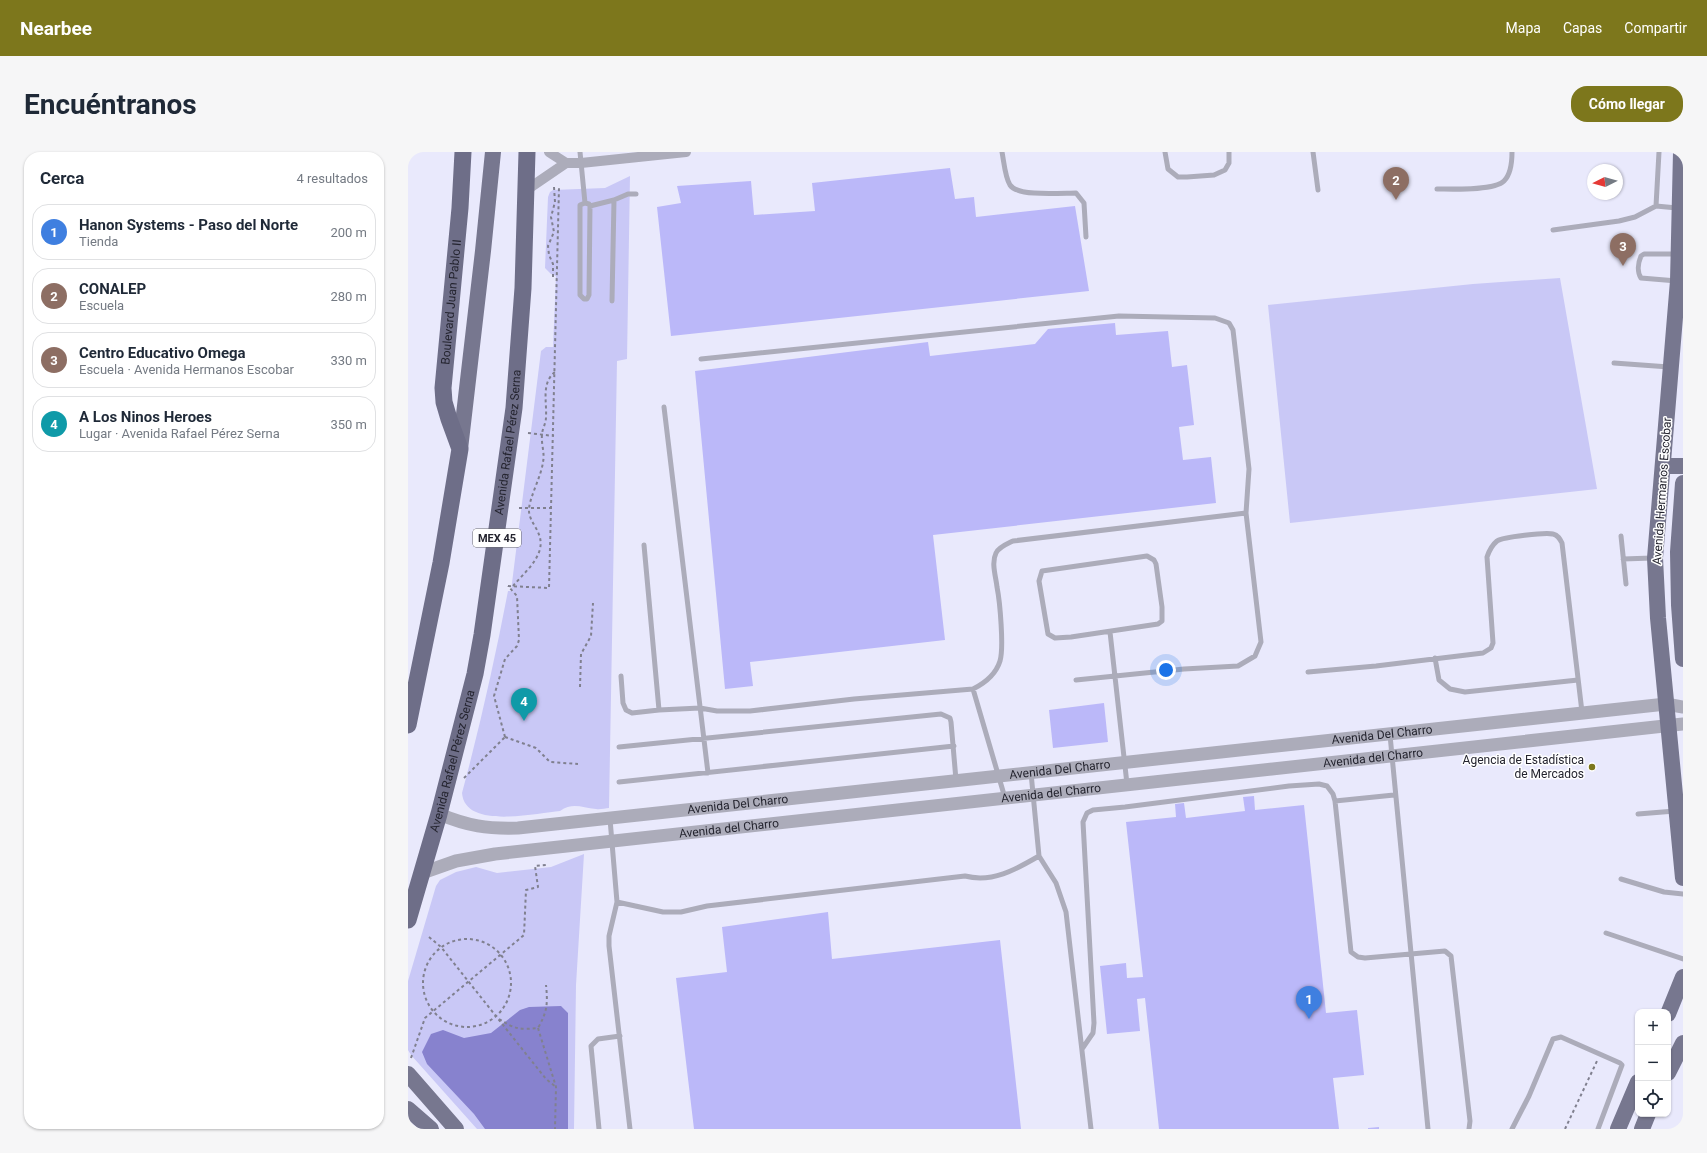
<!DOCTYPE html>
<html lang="es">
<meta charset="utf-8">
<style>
body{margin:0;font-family:Roboto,sans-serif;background:#f6f6f7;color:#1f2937}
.controls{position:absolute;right:12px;bottom:12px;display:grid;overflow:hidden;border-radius:8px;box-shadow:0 1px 3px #0004}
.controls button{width:36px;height:36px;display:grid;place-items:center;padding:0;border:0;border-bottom:1px solid #e0e1e3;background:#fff;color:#1f2937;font:20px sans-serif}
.compass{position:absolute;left:1179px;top:12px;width:36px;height:36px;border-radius:50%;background:#fff;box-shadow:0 1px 3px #0004;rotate:264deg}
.you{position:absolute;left:758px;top:518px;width:14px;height:14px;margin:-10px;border:3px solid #fff;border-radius:50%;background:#1a73e8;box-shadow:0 0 0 6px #1a73e833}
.badge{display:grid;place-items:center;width:26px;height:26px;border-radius:50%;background:#7d771c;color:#fff;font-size:13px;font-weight:700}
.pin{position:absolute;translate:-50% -33px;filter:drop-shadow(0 1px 2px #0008)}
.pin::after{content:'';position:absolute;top:21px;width:14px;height:12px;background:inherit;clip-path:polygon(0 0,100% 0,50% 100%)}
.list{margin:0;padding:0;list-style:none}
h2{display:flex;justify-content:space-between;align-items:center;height:52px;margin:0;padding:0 16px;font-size:17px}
h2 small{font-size:13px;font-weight:400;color:#747a83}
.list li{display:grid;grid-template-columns:26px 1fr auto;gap:12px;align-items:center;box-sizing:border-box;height:56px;margin:0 8px 8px;padding:0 8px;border:1px solid #e0e1e3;border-radius:16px}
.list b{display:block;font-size:15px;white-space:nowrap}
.list p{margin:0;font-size:13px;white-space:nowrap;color:#747a83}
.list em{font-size:13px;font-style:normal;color:#747a83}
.icon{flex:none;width:22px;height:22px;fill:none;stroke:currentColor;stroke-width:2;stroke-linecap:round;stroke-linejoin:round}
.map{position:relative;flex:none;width:1275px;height:977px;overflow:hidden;border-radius:16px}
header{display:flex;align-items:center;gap:24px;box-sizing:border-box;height:56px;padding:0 20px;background:#7d771c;color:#fff}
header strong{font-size:19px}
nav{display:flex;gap:22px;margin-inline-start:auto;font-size:14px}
.intro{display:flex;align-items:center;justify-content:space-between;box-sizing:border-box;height:96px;padding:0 24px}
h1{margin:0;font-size:28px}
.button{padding:10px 18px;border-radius:16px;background:#7d771c;color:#fff;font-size:14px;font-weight:700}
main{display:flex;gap:24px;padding:0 24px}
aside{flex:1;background:#fff;border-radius:16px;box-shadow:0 1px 3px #0004}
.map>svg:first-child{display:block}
.green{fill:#c9c8f6}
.water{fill:#8782ce}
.building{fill:#bbb8f9}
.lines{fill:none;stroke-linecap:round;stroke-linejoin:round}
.path{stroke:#80808f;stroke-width:2;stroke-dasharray:3 3;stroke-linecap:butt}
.service{stroke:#acacba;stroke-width:5}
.minor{stroke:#acacba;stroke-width:10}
.tertiary{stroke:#acacba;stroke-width:13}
.primary{stroke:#77778f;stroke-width:16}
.trunk{stroke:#6e6e88;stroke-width:17}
.poi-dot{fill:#7d771c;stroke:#fff;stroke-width:1.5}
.labels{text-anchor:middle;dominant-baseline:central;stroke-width:3;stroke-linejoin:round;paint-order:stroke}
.shield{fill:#fff;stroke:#66666d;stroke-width:1}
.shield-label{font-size:11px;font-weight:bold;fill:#24242f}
.street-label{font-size:12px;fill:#24242f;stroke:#fff}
.poi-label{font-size:12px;fill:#24242f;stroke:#fff;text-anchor:end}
</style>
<header>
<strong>Nearbee</strong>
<nav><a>Mapa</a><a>Capas</a><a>Compartir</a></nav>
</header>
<div class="intro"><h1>Encuéntranos</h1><a class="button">Cómo llegar</a></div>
<main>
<aside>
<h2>Cerca<small>4 resultados</small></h2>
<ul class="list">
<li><span class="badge" style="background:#3f7fe0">1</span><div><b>Hanon Systems - Paso del Norte</b><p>Tienda</p></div><em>200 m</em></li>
<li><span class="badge" style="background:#8d6e63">2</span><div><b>CONALEP</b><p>Escuela</p></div><em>280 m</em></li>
<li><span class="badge" style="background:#8d6e63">3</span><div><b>Centro Educativo Omega</b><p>Escuela · Avenida Hermanos Escobar</p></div><em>330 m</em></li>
<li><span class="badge" style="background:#0f9aa8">4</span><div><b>A Los Ninos Heroes</b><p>Lugar · Avenida Rafael Pérez Serna</p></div><em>350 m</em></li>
</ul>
</aside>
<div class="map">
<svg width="1275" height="977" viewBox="0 0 1275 977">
<rect width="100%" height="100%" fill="#e9e9fc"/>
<!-- green -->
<path class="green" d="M222,24L219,207L209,209L201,656C197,656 192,658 188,657C174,656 165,650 152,659C128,661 57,678 54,641C72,574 87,507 100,439H103L133,199L138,195H145L148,124L143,122L137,116L140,45L142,40L145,38L197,36Z
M1152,126L1189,337L882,371L860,153L1065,132Z
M176,702L168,833L166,977H69L3,903L0,898V829L28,734L32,728L48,720L68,715L89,721L143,715Z"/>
<!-- water -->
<path class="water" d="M153,854L160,861V977H77L66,962L19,912L14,900L23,882L35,878L56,886L83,881L112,858L121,855Z"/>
<!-- building -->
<path class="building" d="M542,16L547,47L566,45L568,65L667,54L681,139L263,184L249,55L273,51L269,34L343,29L346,63L407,59L404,31Z
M707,171L708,183L760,179L764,215L779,213L786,273L771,275L775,308L803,305L808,351L525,383L537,488L342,510L345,534L317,537L287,219L520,190L522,204L627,192L640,177Z
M696,551L700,590L645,596L641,558Z
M846,644L847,658L896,653L918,861L949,858L956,923L925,926L931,977H751L737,846L729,847L732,879L699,882L692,814L718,811L719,826L735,825L718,670L768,665L767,652L776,651L778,666L837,659L835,645Z
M420,760L424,807L592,788L613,977H286L268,826L319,820L314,775Z
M971,975V977H960V976Z"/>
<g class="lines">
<!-- path -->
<path class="path" d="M145,125V112L141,103L140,94L146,80L143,65L147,50L146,35
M120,281L146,284
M111,356H144
M100,434L141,436L151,35
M105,434C114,423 128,412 132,397C136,379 120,371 121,357C122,344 133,325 135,310C137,301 133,292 134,283C134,277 138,272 138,265C139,250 133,231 147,220
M172,535L173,502L183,484L185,451
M97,585L86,544L97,507L109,494L111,488L109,444L100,434
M97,585L128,596L142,610L170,612
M56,626L97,585
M21,785L33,795L138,927L148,935
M15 831a44 44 0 1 1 88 0a44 44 0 1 1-88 0Z
M91,867C107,877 111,878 130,876C139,860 140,852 138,833
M130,876L148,935L147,977
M3,906L17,866L116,783L118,738L130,735L127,714L138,713
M1157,977L1189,909"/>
<!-- service -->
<path class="service" d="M172,0L177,51
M594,0C596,10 597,25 602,33C610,45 654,41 668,41L676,51L678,85
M757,0L760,17L770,25H779L806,23L817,18L821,11V0
M905,0L910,38
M1251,0L1248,54L1269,56
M1029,37C1044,37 1086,39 1096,29C1103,22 1104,9 1104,0
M177,51L181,52L182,54L181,143L179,147H176L172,143V53Z
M182,54L206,48
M1145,78L1211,69L1227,65L1248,54
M1269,129L1233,126C1229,120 1230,111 1233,104L1236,102H1270
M204,149L206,48L220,42H228
M293,207L711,164L807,166L821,171L825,178L841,317L838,361L605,389C599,392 591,395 588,401C583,411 588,425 589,435C592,450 596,496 592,509C588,522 577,531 565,537L597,646
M1206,211L1261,215
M256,255L300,621
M1213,384L1218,432
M236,393L251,558L292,556L309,559H342L446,547L565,537
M739,404L746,408L748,412L754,455V469L750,472L663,485L647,486L640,482L631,429L634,419Z
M1215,407L1244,406
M702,480L719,632
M1027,506L1031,528L1042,537L1057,540L1170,528
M900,520L968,514L1075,501L1083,496L1085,491L1079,405C1081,399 1083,394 1089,389C1095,385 1138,380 1145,382C1150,383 1152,387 1154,391L1174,560
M213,524L215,551L218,558L224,561L251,558
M668,528L776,517L830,514L847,504L853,490L838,361
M982,583L1020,977
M211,595L533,562L542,566L543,570L548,628
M623,621L631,704L648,731L658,760L683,977
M211,630L546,594
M927,649L986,643
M1230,662L1267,659
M202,667L209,750L201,784V794L222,977
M1213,727L1256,740L1275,742
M209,750L255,760H273L299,754L557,724C584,731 607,718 631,704
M1198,781L1275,807
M674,897L685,881L686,871L675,670L679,661L685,658L717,655L881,634L911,632L919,634L925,642L927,649L943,800L950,805L957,806L1037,799L1043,804L1062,969L1061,977
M191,977L183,894L190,887L212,884
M1104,977L1121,944L1145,887L1153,885L1212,911L1214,913L1190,977"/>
<!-- minor -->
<path class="minor" d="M141,0L158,11H173L278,0
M117,39L158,11"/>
<!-- tertiary -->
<g class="tertiary">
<path id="s1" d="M31,662C60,674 79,677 110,676L1258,552L1275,555"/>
<path id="s2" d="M14,721L48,709L87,702L1275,572"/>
</g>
<!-- primary -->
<path class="primary" d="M1273,0L1270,129L1247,406L1250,466L1275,726
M52,297L75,99L85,0
M1255,314H1275
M1275,331L1270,400L1271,453L1275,507
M1260,862L1275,825
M1260,921L1275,891
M0,922L48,977
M0,957L23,977
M1210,977L1230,930
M1234,977L1240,962"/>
<!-- trunk -->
<g class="trunk">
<path id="s3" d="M0,573L33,411L52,297L41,267L36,250L35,236L52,56L55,0"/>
<path id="s4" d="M0,768L31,662L67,522L74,483L106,256L115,136L119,0"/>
</g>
</g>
<!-- markers -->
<circle class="poi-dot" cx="1184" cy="615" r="4"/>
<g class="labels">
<!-- shield labels -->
<rect class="shield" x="65" y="377" width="48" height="18" rx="3"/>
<g class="shield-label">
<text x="89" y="386">MEX 45</text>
</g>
<!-- street labels -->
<g class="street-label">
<text stroke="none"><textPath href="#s3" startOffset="431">Boulevard Juan Pablo II</textPath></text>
<text stroke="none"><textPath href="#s4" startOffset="489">Avenida Rafael Pérez Serna</textPath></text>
<text transform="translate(1254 339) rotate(-86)">Avenida Hermanos Escobar</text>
<text stroke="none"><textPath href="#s1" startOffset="950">Avenida Del Charro</textPath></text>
<text stroke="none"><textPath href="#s2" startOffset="959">Avenida del Charro</textPath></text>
<text stroke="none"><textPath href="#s4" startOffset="165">Avenida Rafael Pérez Serna</textPath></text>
<text stroke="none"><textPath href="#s1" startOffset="626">Avenida Del Charro</textPath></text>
<text stroke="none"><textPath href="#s2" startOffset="635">Avenida del Charro</textPath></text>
<text stroke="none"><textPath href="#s1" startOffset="302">Avenida Del Charro</textPath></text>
<text stroke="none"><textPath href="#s2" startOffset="311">Avenida del Charro</textPath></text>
</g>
<!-- poi labels -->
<g class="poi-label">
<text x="1176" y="608">Agencia de Estadística<tspan x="1176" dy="14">de Mercados</tspan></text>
</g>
</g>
</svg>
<div class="controls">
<button>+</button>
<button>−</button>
<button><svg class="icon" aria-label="locate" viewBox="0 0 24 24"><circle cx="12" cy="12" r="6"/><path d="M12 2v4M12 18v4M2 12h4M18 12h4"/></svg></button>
</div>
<svg class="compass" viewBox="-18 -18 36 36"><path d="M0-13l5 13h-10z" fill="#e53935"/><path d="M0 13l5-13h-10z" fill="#747a83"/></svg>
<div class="you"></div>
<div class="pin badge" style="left:901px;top:867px;background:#3f7fe0">1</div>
<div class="pin badge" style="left:988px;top:48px;background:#8d6e63">2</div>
<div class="pin badge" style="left:1215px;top:114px;background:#8d6e63">3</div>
<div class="pin badge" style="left:116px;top:569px;background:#0f9aa8">4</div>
</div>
</main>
